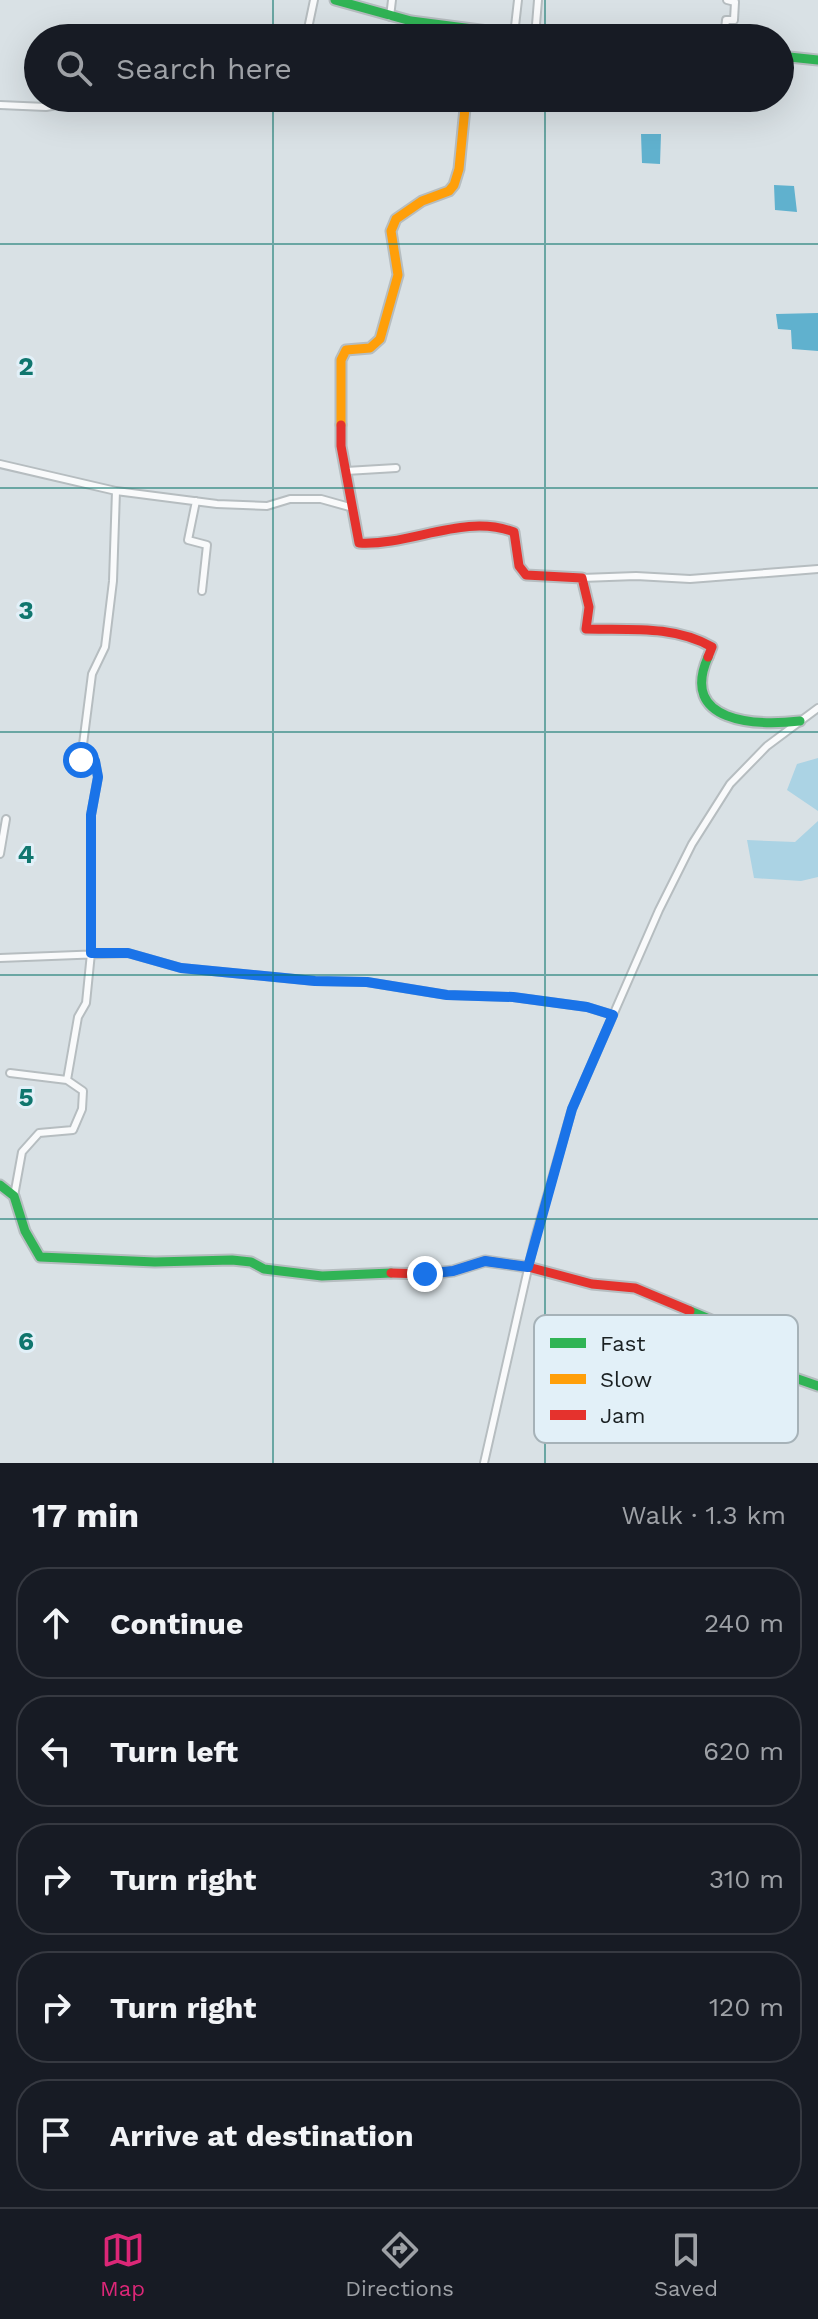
<!DOCTYPE html>
<meta charset="utf-8">
<style>
body{margin:0;font-family:"Work Sans",sans-serif;background:#20242c;color:#f1f3f6}
.stop{position:absolute;width:24px;height:24px;margin:-18px;border:6px solid #1a73e8;border-radius:50%;background:#fff}
.stop.end{background:#1a73e8;border-color:#fff;box-shadow:0 2px 8px #0008}
.list{margin:0;padding:0;list-style:none}
h2{display:flex;justify-content:space-between;align-items:center;height:104px;margin:0;padding:0 32px;font-size:34px}
h2 small{font-size:26px;font-weight:400;color:#9ea1a6}
.list li{display:grid;grid-template-columns:52px 1fr auto;gap:24px;align-items:center;box-sizing:border-box;height:112px;margin:0 16px 16px;padding:0 16px;border:2px solid #363941;border-radius:32px}
.list b{display:block;font-size:30px;white-space:nowrap}
.list em{font-size:26px;font-style:normal;color:#9ea1a6}
.icon{flex:none;width:44px;height:44px;fill:none;stroke:currentColor;stroke-width:2;stroke-linecap:round;stroke-linejoin:round}
.map{position:relative;flex:none;width:818px;height:1463px;overflow:hidden}
.search{position:absolute;background:#171b24;box-shadow:0 8px 32px #0002;left:24px;right:24px;top:24px;height:88px;display:flex;align-items:center;gap:20px;box-sizing:border-box;padding:0 28px;border-radius:44px;color:#9ea1a6;font-size:30px}
.sheet{height:744px;background:#171b24}
nav{display:flex;justify-content:space-around;align-items:center;box-sizing:border-box;height:112px;border-top:2px solid #363941;background:#171b24;font-size:22px;color:#9ea1a6}
nav a{display:grid;justify-items:center;gap:4px}
nav .on{color:#db2777}
.map>svg:first-child{display:block}
.green{fill:#abd3e4}
.water{fill:#60b1ce}
.lines{fill:none;stroke-linecap:round;stroke-linejoin:round}
.street-casing{stroke:#b6bdc0;stroke-width:10}
.fast-casing{stroke:#b6bdc0;stroke-width:13}
.slow-casing{stroke:#b6bdc0;stroke-width:13}
.jam-casing{stroke:#b6bdc0;stroke-width:13}
.street{stroke:#f9fafb;stroke-width:6}
.fast{stroke:#30b455;stroke-width:9}
.slow{stroke:#ff9f0a;stroke-width:9}
.jam{stroke:#e5322d;stroke-width:9}
.route{stroke:#1a73e8;stroke-width:10}
.grid{fill:none;stroke:#0f766e;stroke-width:2;stroke-opacity:0.55}
.key{fill:#e2f0f8;stroke:#a6b2b8;stroke-width:2}
.key-label{font-size:22px;fill:#1a2022}
.grid-label{font-size:26px;text-anchor:middle;font-weight:bold;fill:#0f766e;stroke:#e2f0f8;stroke-width:6;stroke-linejoin:round;paint-order:stroke}
</style>
<div class="map">
<svg width="818" height="1463" viewBox="0 0 818 1463">
<rect width="100%" height="100%" fill="#d9e1e5"/>
<!-- green -->
<path class="green" d="M818,758V811L787,790L797,764Z
M818,821V877L801,881L754,878L747,840L795,842Z"/>
<!-- water -->
<path class="water" d="M641,134H661L660,164L642,163Z
M774,185L794,186L797,212L775,210Z
M818,313V351L792,349L791,330L778,329L776,314Z"/>
<g class="lines">
<defs>
<path id="street" d="M390,17L392,0
M514,35L518,0
M535,37L538,0
M306,38L314,0
M724,38L726,20H734L735,2L727,0
M0,105L46,107L96,98
M0,464L116,491L217,504L267,506L290,499H321L353,508
M346,471L396,468
M196,501L188,540L207,545L202,591
M582,578L636,576L690,579L818,569
M0,854L6,819
M0,958L128,953L181,968L315,981L367,982L447,995L513,997L587,1007L613,1015
M10,1073L67,1080
M14,1196L22,1152L39,1133L73,1130L82,1109L83,1091L67,1080L78,1017L86,1003L91,953V815L98,777L95,761L81,760L92,674L105,647L113,581L116,491
M484,1463L535,1238L572,1109L659,910L692,844L730,784L767,746L818,708"/>
<path id="fast" d="M335,0L411,21L543,38
M780,56L818,60
M708,657C679,723 756,726 800,721
M0,1185L14,1196L25,1231L40,1257L155,1262L232,1260L251,1262L264,1269L322,1276L391,1273
M690,1311L721,1324L732,1356L818,1386"/>
<path id="slow" d="M341,425V360L346,350L370,348L380,339L398,275L391,231L396,219L422,201L449,191L454,185L459,169L466,98"/>
<path id="jam" d="M341,425V446L359,543C411,546 464,513 514,532L519,566L526,575L582,578L589,607L586,629C628,630 674,625 712,647L708,657
M391,1273L425,1274L453,1271L485,1261L528,1267L592,1284L635,1288L690,1311"/>
</defs>
<!-- street casing -->
<use href="#street" class="street-casing"/>
<!-- fast casing -->
<use href="#fast" class="fast-casing"/>
<!-- slow casing -->
<use href="#slow" class="slow-casing"/>
<!-- jam casing -->
<use href="#jam" class="jam-casing"/>
<!-- street -->
<use href="#street" class="street"/>
<!-- fast -->
<use href="#fast" class="fast"/>
<!-- slow -->
<use href="#slow" class="slow"/>
<!-- jam -->
<use href="#jam" class="jam"/>
</g>
<g class="lines">
<!-- route -->
<path class="route" d="M81,760L95,761L98,777L91,815V953H128L181,968L315,981L367,982L447,995L513,997L587,1007L613,1015L572,1109L528,1267L485,1261L453,1271L425,1274"/>
</g>
<!-- grid -->
<path class="grid" d="M273,0V38M545,0V38M273,98V1463M545,98V1463M0,244H818M0,488H818M0,732H818M0,975H818M0,1219H818"/>
<!-- legend -->
<rect x="534" y="1315" width="264" height="128" rx="12" class="key"/>
<rect x="550" y="1338" width="36" height="10" fill="#30b455"/>
<rect x="550" y="1374" width="36" height="10" fill="#ff9f0a"/>
<rect x="550" y="1410" width="36" height="10" fill="#e5322d"/>
<g class="key-label">
<text x="600" y="1351">Fast</text>
<text x="600" y="1387">Slow</text>
<text x="600" y="1423">Jam</text>
</g>
<g class="grid-label">
<text x="26" y="375">2</text>
<text x="26" y="619">3</text>
<text x="26" y="863">4</text>
<text x="26" y="1106">5</text>
<text x="26" y="1350">6</text>
</g>
</svg>
<div class="stop" style="left:81px;top:760px"></div>
<div class="stop end" style="left:425px;top:1274px"></div>
<div class="search"><svg class="icon" aria-label="search" viewBox="0 0 24 24"><circle cx="10" cy="10" r="6"/><path d="M15 15l6 6"/></svg>Search here</div>
</div>
<section class="sheet">
<h2>17 min<small>Walk · 1.3 km</small></h2>
<ul class="list">
<li><svg class="icon" aria-label="ahead" viewBox="0 0 24 24"><path d="M12 20V5M6 11l6-6 6 6"/></svg><div><b>Continue</b></div><em>240 m</em></li>
<li><svg class="icon" aria-label="left" viewBox="0 0 24 24"><path d="M17 20v-9H6M10 6l-5 5 5 5"/></svg><div><b>Turn left</b></div><em>620 m</em></li>
<li><svg class="icon" aria-label="right" viewBox="0 0 24 24"><path d="M7 20v-9h11M14 6l5 5-5 5"/></svg><div><b>Turn right</b></div><em>310 m</em></li>
<li><svg class="icon" aria-label="right" viewBox="0 0 24 24"><path d="M7 20v-9h11M14 6l5 5-5 5"/></svg><div><b>Turn right</b></div><em>120 m</em></li>
<li><svg class="icon" aria-label="arrive" viewBox="0 0 24 24"><path d="M6 21V4h12l-3 4 3 4H6"/></svg><div><b>Arrive at destination</b></div></li>
</ul>
</section>
<nav>
<a class="on"><svg class="icon" aria-label="map" viewBox="0 0 24 24"><path d="M3 6l6-2 6 2 6-2v14l-6 2-6-2-6 2zM9 4v14M15 6v14"/></svg>Map</a>
<a><svg class="icon" aria-label="directions" viewBox="0 0 24 24"><path d="M12 3l9 9-9 9-9-9zM9 14v-3h6M13 9l2 2-2 2"/></svg>Directions</a>
<a><svg class="icon" aria-label="saved" viewBox="0 0 24 24"><path d="M7 4h10v16l-5-4-5 4z"/></svg>Saved</a>
</nav>
